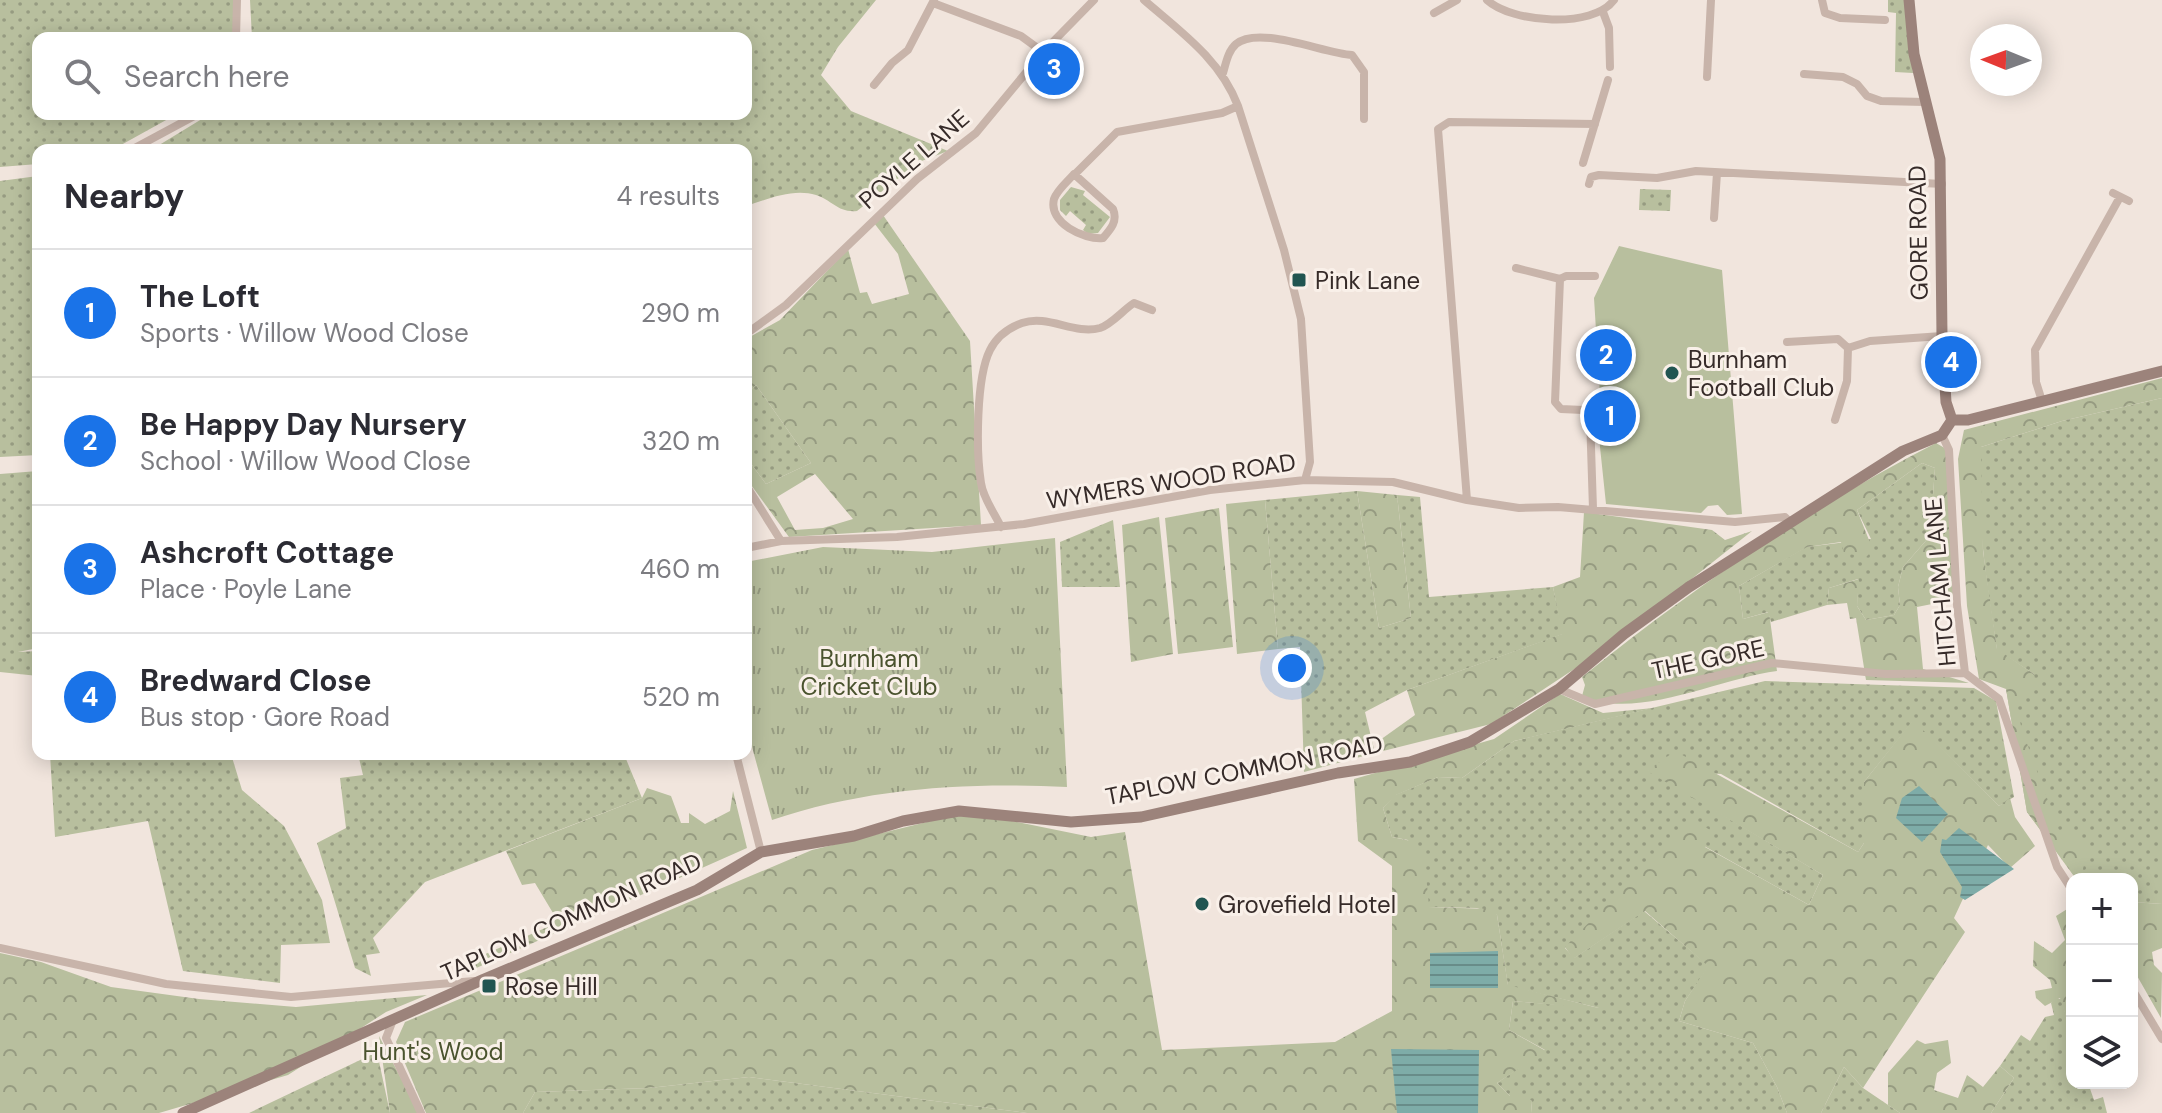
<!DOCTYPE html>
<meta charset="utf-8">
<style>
body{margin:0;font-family:"DM Sans",sans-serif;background:#f2f2f3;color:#2b2b33}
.controls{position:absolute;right:24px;bottom:24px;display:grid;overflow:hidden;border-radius:16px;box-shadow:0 4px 20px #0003}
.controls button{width:72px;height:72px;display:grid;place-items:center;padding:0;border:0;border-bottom:2px solid #e1e1e2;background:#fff;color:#2b2b33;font:40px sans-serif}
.compass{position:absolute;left:1970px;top:24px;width:72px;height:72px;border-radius:50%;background:#fff;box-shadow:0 4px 20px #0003;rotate:271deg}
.you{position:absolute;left:1292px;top:668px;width:28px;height:28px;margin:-20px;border:6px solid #fff;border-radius:50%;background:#1a73e8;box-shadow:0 0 0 12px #1a73e833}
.badge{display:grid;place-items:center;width:52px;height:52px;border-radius:50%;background:#1a73e8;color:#fff;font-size:26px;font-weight:700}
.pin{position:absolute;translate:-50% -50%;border:4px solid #fff;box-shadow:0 2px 8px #0006}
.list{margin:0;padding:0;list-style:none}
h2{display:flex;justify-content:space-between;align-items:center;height:104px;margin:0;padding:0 32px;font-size:34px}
h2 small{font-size:26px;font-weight:400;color:#7c7c81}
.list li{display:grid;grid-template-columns:52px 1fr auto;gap:24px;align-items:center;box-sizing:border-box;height:128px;padding:0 32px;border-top:2px solid #e1e1e2}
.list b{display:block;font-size:30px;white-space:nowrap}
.list p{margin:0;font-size:26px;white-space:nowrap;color:#7c7c81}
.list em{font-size:26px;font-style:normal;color:#7c7c81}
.icon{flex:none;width:44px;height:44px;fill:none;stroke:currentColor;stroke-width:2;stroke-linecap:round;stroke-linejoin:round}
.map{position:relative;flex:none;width:2162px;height:1113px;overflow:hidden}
.search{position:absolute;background:#fff;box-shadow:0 4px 20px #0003;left:32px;top:32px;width:720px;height:88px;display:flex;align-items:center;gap:20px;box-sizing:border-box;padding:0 28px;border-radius:16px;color:#7c7c81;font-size:30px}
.panel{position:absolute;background:#fff;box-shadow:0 4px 20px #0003;left:32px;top:144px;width:720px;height:616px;border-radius:16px}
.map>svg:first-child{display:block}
.grass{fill:url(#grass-dots)}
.forest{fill:url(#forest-crowns);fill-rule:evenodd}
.park{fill:url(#park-tufts)}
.pitch{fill:#b8bf9e}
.water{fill:url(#water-rules)}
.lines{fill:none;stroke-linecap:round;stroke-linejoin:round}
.street{stroke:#c8b4aa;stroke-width:8}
.secondary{stroke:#9c837b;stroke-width:11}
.poi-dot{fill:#215551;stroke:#f9f0e9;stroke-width:3}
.labels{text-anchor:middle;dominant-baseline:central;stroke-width:6;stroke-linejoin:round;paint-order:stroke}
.street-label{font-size:24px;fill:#362b29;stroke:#f9f0e9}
.poi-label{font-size:24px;fill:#362b29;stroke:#f9f0e9;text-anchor:start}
.park-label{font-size:24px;fill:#4a532e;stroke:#f9f0e9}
</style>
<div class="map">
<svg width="2162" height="1113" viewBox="0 0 2162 1113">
<defs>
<pattern id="grass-dots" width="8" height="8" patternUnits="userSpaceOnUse" patternTransform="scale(2)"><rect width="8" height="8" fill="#b8bf9e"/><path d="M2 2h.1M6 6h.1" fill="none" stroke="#969b81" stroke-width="1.8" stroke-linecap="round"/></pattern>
<pattern id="forest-crowns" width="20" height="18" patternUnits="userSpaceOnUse" patternTransform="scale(2)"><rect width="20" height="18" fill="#b8bf9e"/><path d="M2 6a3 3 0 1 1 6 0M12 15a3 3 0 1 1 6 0" fill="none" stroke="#969b81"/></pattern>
<pattern id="park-tufts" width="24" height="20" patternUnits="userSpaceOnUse" patternTransform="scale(2)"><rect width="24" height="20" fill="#b8bf9e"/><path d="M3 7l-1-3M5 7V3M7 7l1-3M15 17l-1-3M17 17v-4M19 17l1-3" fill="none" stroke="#969b81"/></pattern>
<pattern id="water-rules" width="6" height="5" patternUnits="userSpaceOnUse" patternTransform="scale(2)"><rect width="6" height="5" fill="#7eaca8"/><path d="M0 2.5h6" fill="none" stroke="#688c89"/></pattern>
</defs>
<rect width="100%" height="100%" fill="#f1e5dd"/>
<!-- grass -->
<path class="grass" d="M0,0H234L236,38H38V114H177L112,150H38V164L0,167Z
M250,0H876L838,47L821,75L851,111L948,151L919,162L857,211C838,213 832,200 816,195C793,188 768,199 746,206V150H151L210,114H232L235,119L248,114H746V38H252Z
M1888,0H1905L1913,73L1895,72L1896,13L1888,12Z
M38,176V455L0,457V181Z
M1071,187L1085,191L1083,195L1110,217L1098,233L1088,234L1083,230L1086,225L1070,211L1066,216L1060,210V200Z
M1640,189L1671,190L1670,211L1639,210Z
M756,385L811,463L766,484L746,457V394Z
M2162,398V904L2132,902V879H2076L2027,812L2006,689L2034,674L1997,650C1987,583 1975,515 1981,447L2062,421Z
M1922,463L1935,468L1930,536L1903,567L1898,587L1900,605L1894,615L1866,620L1857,606L1858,579L1829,588L1827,605L1771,622L1768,612L1743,619L1739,586L1806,547L1871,539L1857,510Z
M38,471V648L18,652L38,651V676L0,672V474Z
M1357,491L1379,628L1411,618L1397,495L1420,497L1429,597L1553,587L1563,634L1407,690L1365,712L1375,753L1304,772L1300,647L1278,649L1265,500Z
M1113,520L1120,587H1062L1060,542Z
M1765,681L1974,688L1996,701L2014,797L1999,806L1913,721L1864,782V843L1858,852L1721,774L1648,770L1823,875L1809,905L1704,846L1565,948L1574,958L1644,911L1709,966L1685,1001L1679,1021L1753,1043L1777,1087L1787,1113H1531L1532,1101L1510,1096L1497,1083L1545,1050L1509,1030L1513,1001L1599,1008L1508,986L1497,915L1477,908L1428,907L1408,840L1392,837L1383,808L1395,795L1438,777L1462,778L1514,741Z
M50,754H231L242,790L284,826L293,843L322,900L330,943L281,945L280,983L183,971L148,821L55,837Z
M358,754H624L642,798L425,882L373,938L380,953L366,955L371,976L355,968L317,843L346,828L340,778L363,775Z
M2054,999H2061L2072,1035V1083H2088L2094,1100L2103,1097L2107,1113H1991L2014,1078L2000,1066L2021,1035L2030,1041L2045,1017L2054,1015L2051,1003Z
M377,1052L390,1113H249Z
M1844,1067L1863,1088L1900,1113H1821Z
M749,1077L1027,1113H523L535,1092L649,1088Z"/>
<!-- forest -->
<path class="forest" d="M883,215L970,341L981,525L789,537L746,478V457L766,484L811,463L756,385L746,394V339L780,320L848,249L860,293L867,292L872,304L909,294L898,254L874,223ZM815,474L853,519L823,528L795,530L777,497Z
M2162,378V398L2062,421L1981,447L1983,551L1997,649L2034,674L2036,681L2016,704L2022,730L2061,836L2076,830L2087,849L2081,879H2077L2027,812L2006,689L1979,679L1967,606L1958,459L1964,430Z
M1936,443L1948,450L1957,599L1917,607L1923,669L1969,683L1866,680L1856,618L1850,619L1847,603L1827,605L1829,588L1859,579L1857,606L1866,620L1894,615L1900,605L1898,587L1903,567L1930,536L1935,468L1922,463L1857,510L1873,550L1866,557L1844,553L1841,542L1807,547L1739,586L1743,619L1769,612L1777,671C1720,678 1637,721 1582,696L1585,685L1582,677C1693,588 1809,508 1936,443Z
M1357,491L1397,495L1411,618L1379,628Z
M1265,500L1278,649L1237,654L1226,504Z
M1219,508L1233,647L1178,654L1165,518Z
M1584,512L1712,530L1725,540L1752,531L1597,654L1491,724L1375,753L1380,740L1415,715L1407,690L1562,634L1553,587L1580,577Z
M1159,517L1173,654L1131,662L1122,525Z
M1560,694L1603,713L1653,708L1514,741L1462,778L1438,777L1396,795L1383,808L1392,837L1416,842C1426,863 1427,883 1429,907L1491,909L1497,915L1508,985L1606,1010L1513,1001L1509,1030L1546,1051L1497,1083L1510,1096L1522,1094L1532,1101L1531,1113H1027L749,1077L649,1088L535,1092L523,1113H426L396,1042L405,1022L812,850L968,812L1091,837L1125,832L1162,1050L1335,1042L1392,1011V866L1358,841L1354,779L1494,739Z
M1913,720L1999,806L2010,798L2015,817L2035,846L2010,868L1988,845L1954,918L1965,932L1863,1088L1844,1067L1821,1113H1787L1777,1087L1753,1043L1679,1021L1685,1001L1708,966L1645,911L1573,959L1565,947L1691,818L1710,830L1705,847L1809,905L1823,875L1647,771L1675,751L1858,852L1864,843V782Z
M647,788L671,796L681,823H689V813L705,824L730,811L733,791L747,848L474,969L467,962L552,925L553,913L535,883L522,885L506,851L642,798Z
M2132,902L2162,904V948L2152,952L2154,965L2162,973L2161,1018L2132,967Z
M2072,906V1035L2060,998L2045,1006L2036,998L2035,991L2052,988L2050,980L2033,966L2034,941L2052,953L2065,940L2056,916Z
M0,953L41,962L111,987L199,999L296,1007L427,995L386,1012L288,1075L159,1113H0Z
M379,1036L419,1113H390Z
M1917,1040L1925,1044L1948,1040L1951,1063L1937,1073L1934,1090L1958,1098L1967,1075L1983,1087L2000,1066L2014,1078L1991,1113H1900L1888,1105V1073Z"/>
<!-- park -->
<path class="park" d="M1055,538L1067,787C968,782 866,788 772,820L746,725V562L823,547L932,552Z"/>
<!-- pitch -->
<path class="pitch" d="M1619,246L1722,270L1742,514L1727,515L1718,505L1708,506L1701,513L1606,504L1598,428L1602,427L1594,298Z"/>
<!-- water -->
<path class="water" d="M1919,786L1948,814L1922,842L1896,818L1902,798Z
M1959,828L2014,869L1965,900L1960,897L1962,887L1940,852L1942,839L1946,840Z
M1498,951V988H1430V953Z
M1391,1049L1479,1050L1478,1113H1397Z"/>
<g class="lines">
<!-- street -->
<path class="street" d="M1144,0C1181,32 1220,59 1238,106L1284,250L1301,319L1310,462L1305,480
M1487,0C1512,23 1593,29 1614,0
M1822,0L1825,13L1840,18L1885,20
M933,3L1021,36L1043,52
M1603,12L1609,28L1610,67
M1434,13L1457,0
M236,38L237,0
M1223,73C1226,63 1228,51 1236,44C1259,25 1323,53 1352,55L1364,72V119
M1804,74L1843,77L1857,84L1867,96L1881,101L1925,102
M1707,77L1711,0
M874,85L892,63L908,50L934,0
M131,150L198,114
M1583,163L1608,80
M1074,174L1113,209C1118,221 1111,229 1103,238C1084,240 1048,223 1054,199C1057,190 1068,181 1074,174H1075L1117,132L1222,113L1238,106
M1589,184L1591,177L1599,175L1657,178L1696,171L1942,184
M2113,193L2129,201
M1714,218L1717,173
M1516,268L1560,279
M746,334L786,305L917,179L976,133L1043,52L1094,0
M1787,342L1838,339L1848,348L1847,381L1835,420
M1848,348L1870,341L1942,336
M2042,401L2036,382L2035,350L2120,197
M1942,435L1949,450L1957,605L1965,673L1999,699L2057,867L2072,890
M746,485L781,541
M1467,500L1438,129L1449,122L1595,124
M1593,509L1590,416L1583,410L1561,409L1555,402L1560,279L1566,276H1595
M1001,527C995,514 983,498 981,483C976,451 976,378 990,350C997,336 1008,328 1022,323C1048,314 1074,335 1100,328C1112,324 1123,310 1134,303L1152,310
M746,548L781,541L897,537L1024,524L1210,490L1305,480L1393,482L1467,500L1519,508L1558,507L1735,522L1785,517L1790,522
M1559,689L1595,704L1772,663L1886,674L1965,673
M736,754L761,852
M0,948L166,984L291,997L474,981
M2132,989L2162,1039
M393,1020L386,1038L421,1113"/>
<!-- secondary -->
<path class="secondary" d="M1909,0L1914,54L1940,159L1942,336L1946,402L1952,420
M1952,420H1968L2162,371
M183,1113L482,980L697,890L761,852L854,836L903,821L959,811L1071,822L1141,817L1338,773L1410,762L1470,742L1559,689L1624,634L1689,587L1903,451L1942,435L1952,420"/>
</g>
<!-- markers -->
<g class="poi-dot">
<rect x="1291" y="272" width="16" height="16" rx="4"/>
<circle cx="1672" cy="373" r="8"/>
<circle cx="1202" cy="904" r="8"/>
<rect x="481" y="978" width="16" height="16" rx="4"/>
</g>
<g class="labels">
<!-- street labels -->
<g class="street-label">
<text transform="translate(914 159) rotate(-41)">POYLE LANE</text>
<text transform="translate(1918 233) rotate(-91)">GORE ROAD</text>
<text transform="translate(1171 481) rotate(-9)">WYMERS WOOD ROAD</text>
<text transform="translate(1940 582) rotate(-95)">HITCHAM LANE</text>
<text transform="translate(1708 659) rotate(-12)">THE GORE</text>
<text transform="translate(1244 770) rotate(-11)">TAPLOW COMMON ROAD</text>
<text transform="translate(571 917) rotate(-24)">TAPLOW COMMON ROAD</text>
</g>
<!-- poi labels -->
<g class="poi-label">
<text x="1315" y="280">Pink Lane</text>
<text x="1688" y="359">Burnham<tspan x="1688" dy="28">Football Club</tspan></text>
<text x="1218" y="904">Grovefield Hotel</text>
<text x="505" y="986">Rose Hill</text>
</g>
<!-- park labels -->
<g class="park-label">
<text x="869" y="658">Burnham<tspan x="869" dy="28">Cricket Club</tspan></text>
<text x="433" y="1051">Hunt's Wood</text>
</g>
</g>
</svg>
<div class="controls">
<button>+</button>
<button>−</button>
<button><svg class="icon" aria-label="layers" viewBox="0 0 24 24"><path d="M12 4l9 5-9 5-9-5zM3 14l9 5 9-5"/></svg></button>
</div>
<svg class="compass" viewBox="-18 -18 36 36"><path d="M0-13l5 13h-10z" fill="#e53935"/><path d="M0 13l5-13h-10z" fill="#7c7c81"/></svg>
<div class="you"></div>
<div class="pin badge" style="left:1610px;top:416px">1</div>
<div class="pin badge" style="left:1606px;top:355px">2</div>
<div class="pin badge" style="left:1054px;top:69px">3</div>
<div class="pin badge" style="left:1951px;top:362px">4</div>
<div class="search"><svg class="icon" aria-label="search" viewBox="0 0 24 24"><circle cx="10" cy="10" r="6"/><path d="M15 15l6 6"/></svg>Search here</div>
<section class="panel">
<h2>Nearby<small>4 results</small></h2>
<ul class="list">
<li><span class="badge">1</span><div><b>The Loft</b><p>Sports · Willow Wood Close</p></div><em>290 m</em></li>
<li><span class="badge">2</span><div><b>Be Happy Day Nursery</b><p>School · Willow Wood Close</p></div><em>320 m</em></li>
<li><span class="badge">3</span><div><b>Ashcroft Cottage</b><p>Place · Poyle Lane</p></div><em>460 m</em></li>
<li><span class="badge">4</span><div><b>Bredward Close</b><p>Bus stop · Gore Road</p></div><em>520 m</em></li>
</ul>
</section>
</div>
